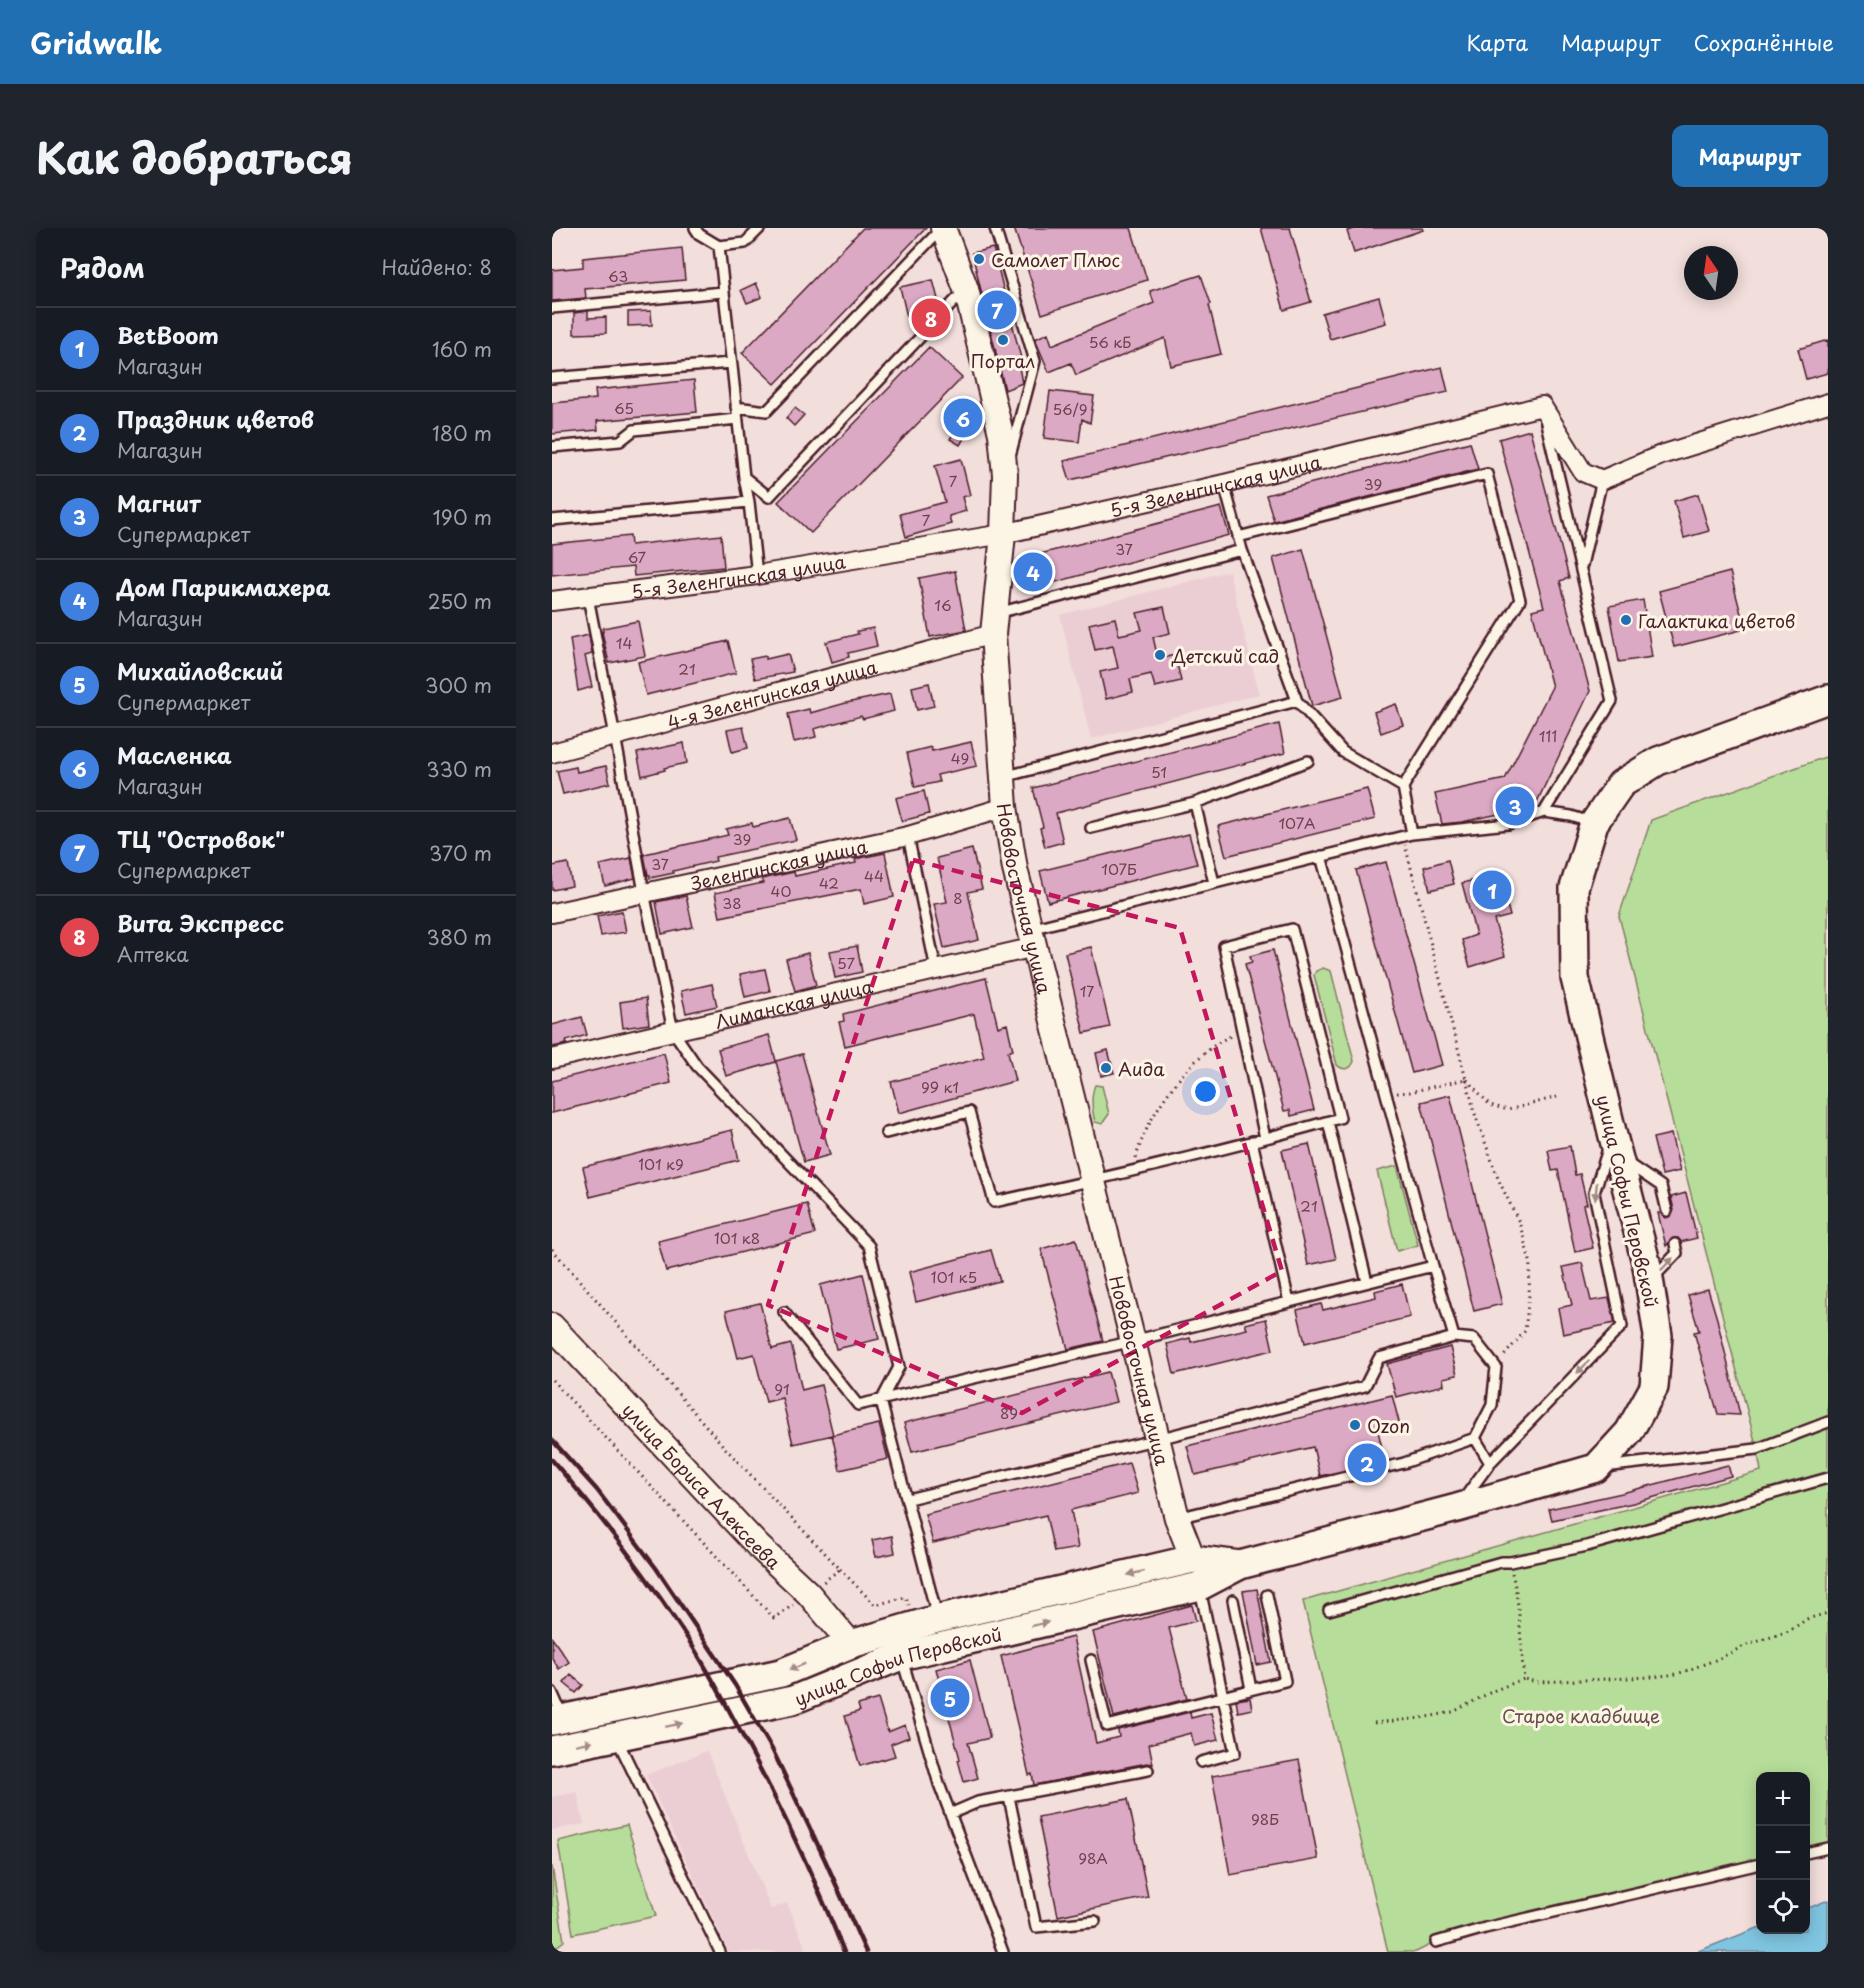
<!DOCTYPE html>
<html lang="ru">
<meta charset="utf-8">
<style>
body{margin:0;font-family:"Playpen Sans",sans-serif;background:#20242c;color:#f1f3f6}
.controls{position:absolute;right:18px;bottom:18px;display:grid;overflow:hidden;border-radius:12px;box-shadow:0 3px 15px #0003}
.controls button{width:54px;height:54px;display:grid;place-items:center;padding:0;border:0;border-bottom:2px solid #363941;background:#171b24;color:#f1f3f6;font:30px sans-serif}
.compass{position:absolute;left:1132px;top:18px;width:54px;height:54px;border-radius:50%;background:#171b24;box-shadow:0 3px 15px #0003;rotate:347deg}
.you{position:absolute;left:654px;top:864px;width:21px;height:21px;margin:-15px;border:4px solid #fff;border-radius:50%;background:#1a73e8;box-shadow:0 0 0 9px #1a73e833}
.badge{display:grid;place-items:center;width:39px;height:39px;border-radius:50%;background:#1f6fb2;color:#fff;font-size:20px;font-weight:700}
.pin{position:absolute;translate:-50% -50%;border:3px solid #fff;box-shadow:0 2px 6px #0006}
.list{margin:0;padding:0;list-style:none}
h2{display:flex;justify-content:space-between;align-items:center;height:78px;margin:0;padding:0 24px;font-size:26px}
h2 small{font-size:20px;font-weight:400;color:#9ea1a6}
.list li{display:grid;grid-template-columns:39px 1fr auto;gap:18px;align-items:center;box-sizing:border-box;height:84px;padding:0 24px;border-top:2px solid #363941}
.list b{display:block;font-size:22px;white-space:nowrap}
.list p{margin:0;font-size:20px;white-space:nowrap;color:#9ea1a6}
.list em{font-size:20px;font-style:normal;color:#9ea1a6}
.icon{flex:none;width:33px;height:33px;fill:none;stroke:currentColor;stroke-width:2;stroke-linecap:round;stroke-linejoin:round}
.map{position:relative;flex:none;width:1276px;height:1724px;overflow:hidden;border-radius:12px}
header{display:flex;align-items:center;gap:36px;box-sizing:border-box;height:84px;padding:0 30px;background:#1f6fb2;color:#fff}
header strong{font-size:28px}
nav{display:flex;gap:33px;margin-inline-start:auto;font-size:21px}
.intro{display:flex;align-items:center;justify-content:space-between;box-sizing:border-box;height:144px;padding:0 36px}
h1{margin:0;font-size:42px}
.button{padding:15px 27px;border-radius:12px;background:#1f6fb2;color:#fff;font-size:21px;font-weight:700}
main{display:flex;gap:36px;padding:0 36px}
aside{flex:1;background:#171b24;border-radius:12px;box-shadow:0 3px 15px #0003}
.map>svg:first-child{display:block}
.built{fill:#ebced4}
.green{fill:#b6de9a;stroke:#807e62;stroke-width:1.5}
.water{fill:#7fc5e0;stroke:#6a8398;stroke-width:1.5}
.building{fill:#dca9c4;stroke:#4a1f2b;stroke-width:1.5}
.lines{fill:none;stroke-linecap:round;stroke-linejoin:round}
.lane-casing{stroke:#4a1f2b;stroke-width:14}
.street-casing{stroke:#4a1f2b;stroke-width:22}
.secondary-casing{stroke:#4a1f2b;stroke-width:28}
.primary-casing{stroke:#4a1f2b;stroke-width:32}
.path{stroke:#4a1f2b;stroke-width:3;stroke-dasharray:1.5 4.5;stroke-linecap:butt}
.lane{stroke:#fcf5e5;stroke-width:9}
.street{stroke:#fcf5e5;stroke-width:18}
.secondary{stroke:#fcf5e5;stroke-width:24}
.primary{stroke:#fcf5e5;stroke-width:27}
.rail{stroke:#4a1f2b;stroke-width:4.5}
.oneway{fill:#a38a88}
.marked{fill:none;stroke:#c2185b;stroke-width:4.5;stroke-dasharray:12 8;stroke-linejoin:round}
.poi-dot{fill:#1f6fb2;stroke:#fcf5e5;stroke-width:2}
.labels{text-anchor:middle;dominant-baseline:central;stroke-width:6;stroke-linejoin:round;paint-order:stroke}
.number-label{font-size:15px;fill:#6e4251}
.poi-label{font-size:18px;fill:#4a1f2b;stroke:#fcf5e5;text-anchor:start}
.street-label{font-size:18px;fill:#4a1f2b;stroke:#fcf5e5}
.park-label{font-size:18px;fill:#654f47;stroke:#fcf5e5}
</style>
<header>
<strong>Gridwalk</strong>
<nav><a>Карта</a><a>Маршрут</a><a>Сохранённые</a></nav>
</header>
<div class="intro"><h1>Как добраться</h1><a class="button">Маршрут</a></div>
<main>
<aside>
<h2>Рядом<small>Найдено: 8</small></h2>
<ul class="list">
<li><span class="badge" style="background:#3f7fe0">1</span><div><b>BetBoom</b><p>Магазин</p></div><em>160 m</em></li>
<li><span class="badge" style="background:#3f7fe0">2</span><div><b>Праздник цветов</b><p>Магазин</p></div><em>180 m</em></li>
<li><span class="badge" style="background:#3f7fe0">3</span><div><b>Магнит</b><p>Супермаркет</p></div><em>190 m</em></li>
<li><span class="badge" style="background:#3f7fe0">4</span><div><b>Дом Парикмахера</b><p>Магазин</p></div><em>250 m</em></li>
<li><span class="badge" style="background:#3f7fe0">5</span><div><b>Михайловский</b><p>Супермаркет</p></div><em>300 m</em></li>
<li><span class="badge" style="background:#3f7fe0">6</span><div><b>Масленка</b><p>Магазин</p></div><em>330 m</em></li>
<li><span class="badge" style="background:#3f7fe0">7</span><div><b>ТЦ &quot;Островок&quot;</b><p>Супермаркет</p></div><em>370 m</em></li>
<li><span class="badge" style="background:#e0444e">8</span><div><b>Вита Экспресс</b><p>Аптека</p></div><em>380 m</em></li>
</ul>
</aside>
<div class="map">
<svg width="1276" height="1724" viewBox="0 0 1276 1724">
<rect width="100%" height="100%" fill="#f2dedb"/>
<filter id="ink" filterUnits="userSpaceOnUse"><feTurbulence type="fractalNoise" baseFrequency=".0167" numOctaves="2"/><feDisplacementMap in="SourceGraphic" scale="12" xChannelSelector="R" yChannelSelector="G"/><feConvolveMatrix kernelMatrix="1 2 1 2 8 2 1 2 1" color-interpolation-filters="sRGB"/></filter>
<g filter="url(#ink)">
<!-- built -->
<path class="built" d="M677,343L707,466L539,511L508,387Z
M155,1523L219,1681L235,1675L255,1724H177L94,1547Z
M25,1564L32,1596L0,1602V1569Z"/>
<!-- green -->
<path class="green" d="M1276,528V1618L1254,1623V1548H1208V1634L884,1714L864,1724H836L751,1373L1209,1243L1205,1221L1067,688L1099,592Z
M771,740L779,743L802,833C799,842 791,843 785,837L762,747L764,743Z
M543,857L550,858L557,886L550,896L543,894C540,882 538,869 543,857Z
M845,938L866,1017L845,1023L825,943Z
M75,1597L104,1688L21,1706L6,1613Z
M0,1638L12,1713L0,1722Z"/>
<!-- water -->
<path class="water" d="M1276,1672V1724H1144L1208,1699V1702H1254V1681Z"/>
<!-- building -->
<path class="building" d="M311,0H374L223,156L190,125Z
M462,0H579L595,52L490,86Z
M709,0H738L759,74L732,82Z
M805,0H870L871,2L802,25L795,3Z
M130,20L133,52L33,61L34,70L0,73V42L31,39V30Z
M441,20L471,138L467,139L470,155L453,162L420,25Z
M649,47L659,76L657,77L669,126L619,138L613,110L524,147L519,135L497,144L483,111L496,105L500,117L602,75L598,63Z
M381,52L388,79L385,82L355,89L348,59Z
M204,55L210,69L195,75L189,62Z
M827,69L834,95L778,111L770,85Z
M36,83V90L54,89V105L22,106V85Z
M99,83L100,97L76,98V84Z
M1276,112V145L1254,151L1246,121Z
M377,119L410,150L259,305L226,274Z
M890,139L896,164L518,252L512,233Z
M142,152L145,184L45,193L46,202L0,206V175L44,171L43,162Z
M498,163L542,168L538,195L530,191L527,214L492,210Z
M243,180L252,187L242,198L234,190Z
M414,186L418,200L408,217L398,211L406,198L403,189Z
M978,202L1017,350L1008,353L1038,463L983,578L910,594L890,596L883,566L953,551L1000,459L980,382L992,379L947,211Z
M918,214L926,241L722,293L714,267Z
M409,231L418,267L410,269L414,283L397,288L399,296L354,309L348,286L393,274L383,238Z
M1146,266L1157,303L1132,310L1122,273Z
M669,279L677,307L474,362L465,332Z
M169,307L172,339L82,348L81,339L0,347V316L78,308L79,317Z
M751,321L791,469L760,478L721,330Z
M403,343L414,402L378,409L367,350Z
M1178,344L1193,401L1122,419L1107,363Z
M1091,372L1100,429L1067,434L1057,378Z
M612,379L618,405L601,409L606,431L623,427L629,453L603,459L599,446L578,451L581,464L554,471L548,444L566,440L561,418L543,422L537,396L563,390L567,407L590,402L585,385Z
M86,393L93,428L57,435L50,404H51V400Z
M321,400L325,418L296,425L297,429L280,434L274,414L306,406L305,403Z
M37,407L40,426L33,428L40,459L26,463L18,411Z
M176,413L184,445L94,467L86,434Z
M236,426L241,444L203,451L198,431L214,428V431Z
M377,455L382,478L365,482L360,459Z
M338,466L342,483L311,491L309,488L262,501L264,509L242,514L236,486L257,481L258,485L294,475Z
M844,476L851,497L829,505L822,484Z
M727,496L733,525L504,585L511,614L493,619L488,600L491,599L481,560Z
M191,499L196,520L180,524L175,502Z
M419,514L425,538L385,547L387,554L363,559L355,525L379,519L380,523Z
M132,515L135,535L112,540L113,542L90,548L85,525Z
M54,538L58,555L11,566L5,543L24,539L25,544Z
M815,561L823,591L674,628L666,598Z
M372,563L377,586L350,593L344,570Z
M238,590L244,612L163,629L164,633L121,643L122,645L98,650V647H96L92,627L93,626L176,607L174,601L200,595L201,599Z
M637,606L645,636L496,674L488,643Z
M420,621L430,661L416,664L427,712L392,720L382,676L395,674L385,630Z
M333,625L342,669L312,676L309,661L168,689L163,665L211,655L210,651L242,644L243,648L304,635L303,631Z
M79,630L83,650L53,658L48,637Z
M896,632L902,656L878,662L872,639Z
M834,634L890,837L860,845L804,642Z
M16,635L20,658L0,662V638Z
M947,646L958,688L942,692L953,728L918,739L910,712L924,707L910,655Z
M134,668L141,699L110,706L104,674Z
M70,683L74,704L49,708L45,688Z
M305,718L310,744L283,750L278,723Z
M539,719L558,799L532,805L513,725Z
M721,722L762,882L739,888L738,882L732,883L693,736L700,734L698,728Z
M256,725L264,757L243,763L234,731Z
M213,741L218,763L193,769L188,746Z
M434,750L446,799L455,796L461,822L456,824L463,853L347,885L339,854L432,829L422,786L293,818L287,794L292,793L291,786Z
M160,756L165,778L134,785L129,763Z
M94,770L97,796L71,800L68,774Z
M30,789L35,807L14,813L15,816L0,819V797Z
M217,807L224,833L250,826L278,927L252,934L224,834L174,848L166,821Z
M556,822L562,845L549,848L544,825Z
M112,825L119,855L0,885V853Z
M898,867L950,1076L922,1083L869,874Z
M180,902L187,932L38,969L31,939Z
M1119,906L1128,943L1110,947L1101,910Z
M757,916L784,1031L756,1037L730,922Z
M1018,918L1023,947L1028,946L1035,976L1031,977L1041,1020L1023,1024L1006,942L1000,943L996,922Z
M1134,965L1145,1010L1129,1014L1126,1010H1121L1114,1018L1106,985H1108L1114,990L1119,988L1122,982L1119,969Z
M255,976L263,1006L114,1043L106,1013Z
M524,1011L551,1113L516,1121L489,1021Z
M439,1022L448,1053L364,1074L357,1044Z
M1030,1035L1039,1073L1057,1070L1063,1095L1011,1106L1006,1080L1020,1077L1011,1039Z
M311,1046L327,1111L284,1121L268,1057Z
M850,1056L858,1089L753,1115L745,1082L769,1076L771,1082L824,1069L823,1063Z
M1156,1061L1165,1091L1188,1187L1166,1186L1142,1104L1147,1103L1136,1067Z
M208,1075L220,1121L239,1116L250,1162L269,1157L281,1207L241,1216L230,1170L214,1174L202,1126L186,1130L174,1083Z
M714,1091L721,1122L622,1146L615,1116L638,1110L639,1114L695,1101L693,1096Z
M898,1119L905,1147L891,1150L892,1157L844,1169L835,1136Z
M556,1144L564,1174L360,1224L352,1195Z
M840,1167L848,1198L826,1203L833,1233L768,1248L761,1219L643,1247L635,1218Z
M327,1196L336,1231L288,1242L280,1207Z
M577,1235L586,1265L519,1282L526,1320L502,1324L494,1287L381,1315L373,1286Z
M1176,1237L1179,1248L1081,1275L1000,1292L997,1281L1070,1265Z
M340,1308L343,1325L324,1329L320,1312Z
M705,1361L719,1434L705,1437L691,1363Z
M640,1377L644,1393L617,1400L635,1471L562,1489L541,1404Z
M521,1409L544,1515L567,1509L566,1502L638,1484L639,1490L659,1485L666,1512L642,1518L639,1505L597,1516L601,1536L595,1535L482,1557L480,1546L477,1547L449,1428Z
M0,1410L17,1434L7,1441L0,1430Z
M418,1432L438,1510L416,1515L426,1550L412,1554L406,1532L408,1531L384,1441Z
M19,1447L31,1457L24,1465L12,1455Z
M698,1470L700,1481L686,1484L684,1472Z
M326,1471L336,1504L353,1497L357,1509L339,1516L343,1528L308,1538L293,1488L308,1483L306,1477Z
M747,1532L766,1631L678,1647L660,1548Z
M576,1571L596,1669L506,1688L486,1589Z"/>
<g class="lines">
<defs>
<path id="lane" d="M143,0L147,6L167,18L192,249L217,269L412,63
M443,0L483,133L459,224
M167,18L193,15L208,0
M0,80L171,64
M0,150L179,135
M184,179L215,183L388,2
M994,195L1060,473L992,584L1019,588L1038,594
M0,219L68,213L82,202L185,191
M192,249L197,274
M672,256L690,322L745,473
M0,292L197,274L205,347
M686,309L935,246L968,372L851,559L860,606L956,596L992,584
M1030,337L1050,252
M36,369L63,508L92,664L121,803L145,838L317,1018L347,1139L329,1173L385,1388
M445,385L690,322
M451,549L745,473L791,524L851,559
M643,575L662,655
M539,600L643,575L756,533
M356,608L384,741
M478,701L860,606
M776,894L815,1054
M334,905L417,884L442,974C558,949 674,922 788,890L740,701L672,718L713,910
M700,913L737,1074
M1075,935L1109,958L1115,983
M881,1038L902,1109
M1102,1049L1125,1025L1123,1016
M232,1084L306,1177L581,1113L881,1038L769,628
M1052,1239L1205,1221L1276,1194
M356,1271L606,1211L813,1158L827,1130L902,1109L922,1111L944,1139L940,1177L923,1210
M911,1272L938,1235L1070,1098L1042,965L1056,921
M625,1290L852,1235L923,1210L938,1235
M648,1361L683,1525L649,1534
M681,1372L699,1461
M777,1382L949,1334H958L1035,1318L1276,1250
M350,1431L387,1556L451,1724
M539,1432L555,1498L733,1453L715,1367
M0,1464L11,1489
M65,1511L168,1724
M457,1569L484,1699L543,1693
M398,1586L426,1574L596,1542
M1254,1625L1276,1620
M884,1714L933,1700L1208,1636"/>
<g id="street">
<path id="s1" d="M0,373L205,347L451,306L672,256L990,178L1031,244L1050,252L1109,227L1276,175"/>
<path id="s2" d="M0,525L441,406"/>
<path id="s3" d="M0,685L356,608L453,579"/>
<path id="s4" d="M0,831L483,719"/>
</g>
<g id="secondary">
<path id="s5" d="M391,0L414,61L449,206L453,247L451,306L441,406L453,579L463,641L625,1290L641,1331"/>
<path id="s6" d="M0,1098L206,1318L256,1365L299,1416"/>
</g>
<g id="primary">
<path d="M0,1493L229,1445L299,1416L385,1391L641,1331L688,1337"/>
<path id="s7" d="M0,1522L241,1472L349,1428L648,1358L688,1337L905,1280L1044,1240L1077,1204L1102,1159L1106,1108L1095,1038L1061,908L1023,750L1022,660L1042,595L1069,556L1106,533L1276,471"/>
</g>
</defs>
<!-- lane casing -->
<use href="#lane" class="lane-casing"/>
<!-- street casing -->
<use href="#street" class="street-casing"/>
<!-- secondary casing -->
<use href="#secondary" class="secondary-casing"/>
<!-- primary casing -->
<use href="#primary" class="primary-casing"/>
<!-- path -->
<path class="path" d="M914,851L923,886L947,953L967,994L978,1033L977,1067L973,1103L951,1129
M915,852L938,877L956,882L1005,869
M845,865L858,864L914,851L853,617
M584,930C594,888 639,825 679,808
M0,1021L174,1221L288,1341L270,1355
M0,1152L222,1390L241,1377
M288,1341L323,1377L354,1369L357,1377
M960,1345C969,1380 968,1415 972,1451L984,1454L1101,1449L1125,1446L1166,1431L1192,1418L1237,1403L1255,1391L1276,1385
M822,1495L869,1490L901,1484L943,1462L972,1451"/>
<!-- lane -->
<use href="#lane" class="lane"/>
<!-- street -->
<use href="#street" class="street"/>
<!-- secondary -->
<use href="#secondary" class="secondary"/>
<!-- primary -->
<use href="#primary" class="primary"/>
<!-- rail -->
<path class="rail" d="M0,1212L45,1262L104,1340L183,1457L221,1523L273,1632L314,1724
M0,1232C46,1285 89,1340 128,1399C150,1431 169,1467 187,1501C226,1573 262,1648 292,1724"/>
</g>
<!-- one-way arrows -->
<defs><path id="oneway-solid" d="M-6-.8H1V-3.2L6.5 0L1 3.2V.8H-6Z" transform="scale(1.5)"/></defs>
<g class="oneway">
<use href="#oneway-solid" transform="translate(1044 963) rotate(96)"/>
<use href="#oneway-solid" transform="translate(1115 1036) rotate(-46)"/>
<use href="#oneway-solid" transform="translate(1031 1139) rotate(134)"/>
<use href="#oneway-solid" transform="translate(584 1345) rotate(167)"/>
<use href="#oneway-solid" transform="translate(488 1396) rotate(-13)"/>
<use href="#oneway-solid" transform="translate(245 1439) rotate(158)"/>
<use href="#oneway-solid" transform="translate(122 1497) rotate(-12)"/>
<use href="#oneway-solid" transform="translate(32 1515) rotate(-12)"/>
</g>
</g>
<!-- marked area -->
<path class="marked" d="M361,632L628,700L730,1043L470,1185L216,1077Z"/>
<!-- markers -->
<g class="poi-dot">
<circle cx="427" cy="31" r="6"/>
<circle cx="451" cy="112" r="6"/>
<circle cx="1074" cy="392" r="6"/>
<circle cx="608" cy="427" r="6"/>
<circle cx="554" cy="840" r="6"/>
<circle cx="803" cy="1197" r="6"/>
</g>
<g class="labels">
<!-- number labels -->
<g class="number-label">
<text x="66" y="47">63</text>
<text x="558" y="113">56 кБ</text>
<text x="72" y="179">65</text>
<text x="518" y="180">56/9</text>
<text x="401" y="252">7</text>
<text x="821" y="255">39</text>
<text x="374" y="291">7</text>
<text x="572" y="320">37</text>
<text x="85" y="328">67</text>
<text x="391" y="376">16</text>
<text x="72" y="414">14</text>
<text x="135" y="440">21</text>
<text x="996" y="507">111</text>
<text x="408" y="529">49</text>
<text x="607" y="543">51</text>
<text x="745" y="594">107А</text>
<text x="190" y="610">39</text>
<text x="108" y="635">37</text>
<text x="567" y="640">107Б</text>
<text x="322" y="647">44</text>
<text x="277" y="654">42</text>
<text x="229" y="662">40</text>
<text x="406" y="669">8</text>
<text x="180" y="674">38</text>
<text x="294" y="734">57</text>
<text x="535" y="762">17</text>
<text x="388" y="858">99 к1</text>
<text x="109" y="935">101 к9</text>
<text x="757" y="977">21</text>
<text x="185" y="1009">101 к8</text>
<text x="402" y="1048">101 к5</text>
<text x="230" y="1160">91</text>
<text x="457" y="1184">89</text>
<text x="713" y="1590">98Б</text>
<text x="541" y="1629">98А</text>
</g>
<!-- poi labels -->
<g class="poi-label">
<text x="439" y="31">Самолет Плюс</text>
<text x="451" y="132" text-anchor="middle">Портал</text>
<text x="1086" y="392">Галактика цветов</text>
<text x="620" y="427">Детский сад</text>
<text x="566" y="840">Аида</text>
<text x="815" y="1197">Ozon</text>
</g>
<!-- street labels -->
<g class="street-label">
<text stroke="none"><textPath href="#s1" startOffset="674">5-я Зеленгинская улица</textPath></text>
<text stroke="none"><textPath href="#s1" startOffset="188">5-я Зеленгинская улица</textPath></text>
<text stroke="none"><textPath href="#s2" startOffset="228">4-я Зеленгинская улица</textPath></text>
<text stroke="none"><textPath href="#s3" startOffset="232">Зеленгинская улица</textPath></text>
<text stroke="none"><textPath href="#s5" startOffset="682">Нововосточная улица</textPath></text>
<text stroke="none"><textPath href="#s4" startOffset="248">Лиманская улица</textPath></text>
<text transform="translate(1076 973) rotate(77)">улица Софьи Перовской</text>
<text stroke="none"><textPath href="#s5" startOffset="1168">Нововосточная улица</textPath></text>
<text stroke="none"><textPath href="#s6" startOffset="219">улица Бориса Алексеева</textPath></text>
<text stroke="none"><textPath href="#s7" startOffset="357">улица Софьи Перовской</textPath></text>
</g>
<!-- park labels -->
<g class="park-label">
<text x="1029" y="1487">Старое кладбище</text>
</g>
</g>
</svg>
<div class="controls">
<button>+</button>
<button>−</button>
<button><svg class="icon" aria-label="locate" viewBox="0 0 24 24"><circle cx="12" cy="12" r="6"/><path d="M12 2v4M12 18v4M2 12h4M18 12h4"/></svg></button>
</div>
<svg class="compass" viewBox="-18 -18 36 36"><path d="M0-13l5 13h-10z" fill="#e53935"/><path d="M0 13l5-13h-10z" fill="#9ea1a6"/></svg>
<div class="you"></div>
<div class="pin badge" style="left:940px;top:662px;background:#3f7fe0">1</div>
<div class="pin badge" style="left:815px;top:1235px;background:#3f7fe0">2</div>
<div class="pin badge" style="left:963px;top:578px;background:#3f7fe0">3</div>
<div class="pin badge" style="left:481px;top:344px;background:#3f7fe0">4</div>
<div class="pin badge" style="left:398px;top:1470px;background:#3f7fe0">5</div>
<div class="pin badge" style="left:411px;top:190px;background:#3f7fe0">6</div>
<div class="pin badge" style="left:445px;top:82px;background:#3f7fe0">7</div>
<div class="pin badge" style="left:379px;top:90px;background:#e0444e">8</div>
</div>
</main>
